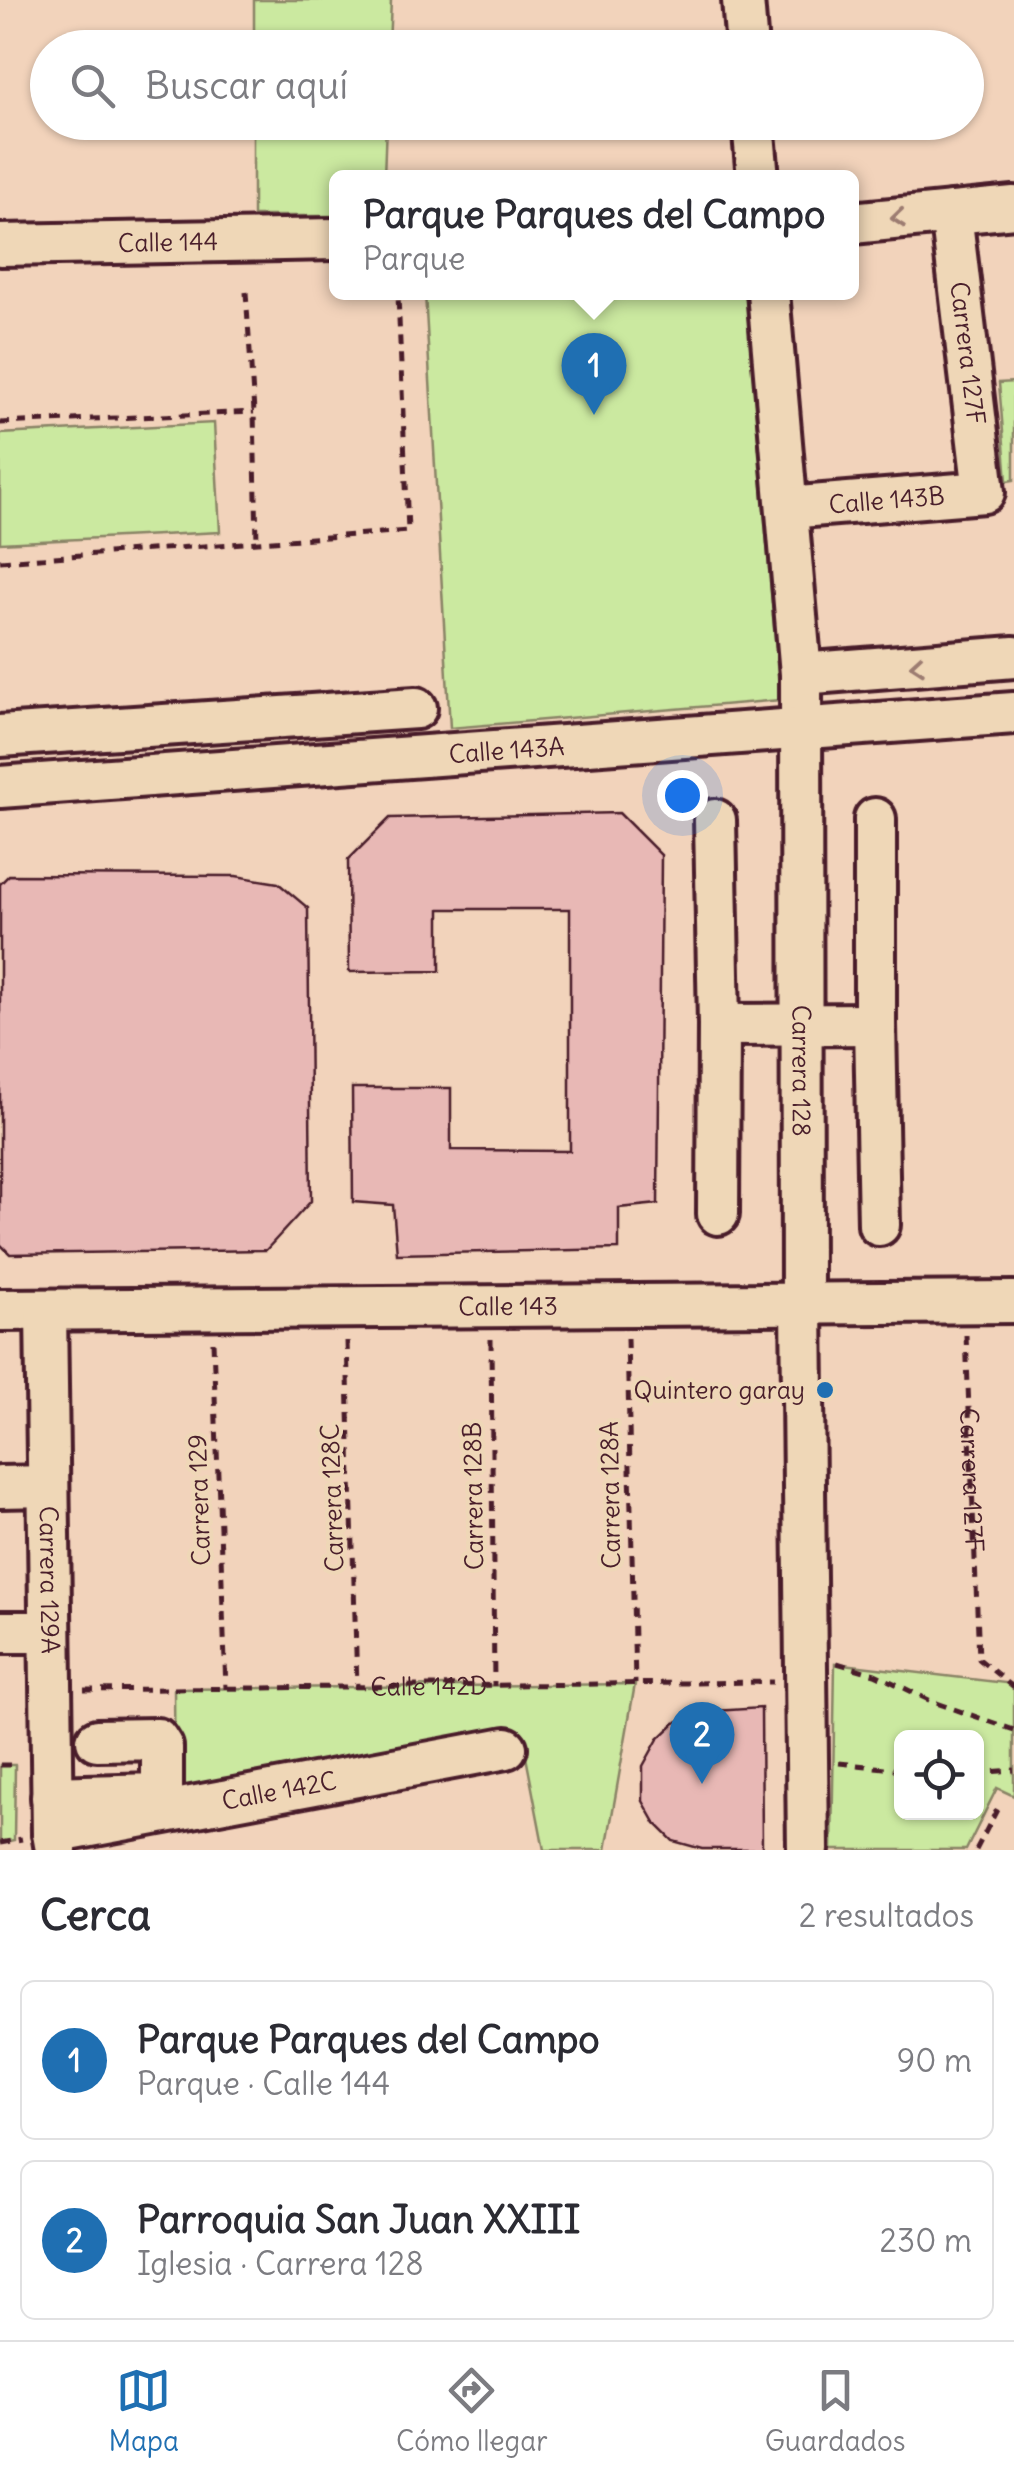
<!DOCTYPE html>
<html lang="es">
<meta charset="utf-8">
<style>
body{margin:0;font-family:Delius,sans-serif;background:#f7f7f7;color:#2b2b33}
.controls{position:absolute;right:30px;bottom:30px;display:grid;overflow:hidden;border-radius:15px;box-shadow:0 2px 8px #0004}
.controls button{width:90px;height:90px;display:grid;place-items:center;padding:0;border:0;border-bottom:2px solid #e1e1e2;background:#fff;color:#2b2b33;font:50px sans-serif}
.you{position:absolute;left:682px;top:795px;width:35px;height:35px;margin:-25px;border:8px solid #fff;border-radius:50%;background:#1a73e8;box-shadow:0 0 0 15px #1a73e833}
.badge{display:grid;place-items:center;width:65px;height:65px;border-radius:50%;background:#1f6fb2;color:#fff;font-size:32px;font-weight:700}
.pin{position:absolute;translate:-50% -82px;filter:drop-shadow(0 2px 5px #0008)}
.pin::after{content:'';position:absolute;top:52px;width:35px;height:30px;background:inherit;clip-path:polygon(0 0,100% 0,50% 100%)}
.popup{position:absolute;left:329px;top:170px;width:530px;height:130px;box-sizing:border-box;display:grid;place-content:center;border-radius:15px;background:#fff;filter:drop-shadow(0 2px 8px #0005);font-size:32px;white-space:nowrap;color:#7c7c81}
.popup b{font-size:38px;color:#2b2b33}
.popup::after{content:'';position:absolute;left:50%;top:100%;margin-left:-20px;border:20px solid transparent;border-top-color:#fff}
.list{margin:0;padding:0;list-style:none}
h2{display:flex;justify-content:space-between;align-items:center;height:130px;margin:0;padding:0 40px;font-size:42px}
h2 small{font-size:32px;font-weight:400;color:#7c7c81}
.list li{display:grid;grid-template-columns:65px 1fr auto;gap:30px;align-items:center;box-sizing:border-box;height:160px;margin:0 20px 20px;padding:0 20px;border:2px solid #e1e1e2;border-radius:15px}
.list b{display:block;font-size:38px;white-space:nowrap}
.list p{margin:0;font-size:32px;white-space:nowrap;color:#7c7c81}
.list em{font-size:32px;font-style:normal;color:#7c7c81}
.icon{flex:none;width:55px;height:55px;fill:none;stroke:currentColor;stroke-width:2;stroke-linecap:round;stroke-linejoin:round}
.map{position:relative;flex:none;width:1014px;height:1850px;overflow:hidden}
.search{position:absolute;background:#fff;box-shadow:0 2px 8px #0004;left:30px;right:30px;top:30px;height:110px;display:flex;align-items:center;gap:25px;box-sizing:border-box;padding:0 35px;border-radius:55px;color:#7c7c81;font-size:38px}
.sheet{height:490px;background:#fff}
nav{display:flex;justify-content:space-around;align-items:center;box-sizing:border-box;height:140px;border-top:2px solid #e1e1e2;background:#fff;font-size:28px;color:#7c7c81}
nav a{display:grid;justify-items:center;gap:5px}
nav .on{color:#1f6fb2}
.map>svg:first-child{display:block}
.green{fill:#cbe9a0;stroke:#8a8466;stroke-width:2.5;fill-rule:evenodd}
.building{fill:#e8b8b5;stroke:#4a1f2b;stroke-width:2.5}
.lines{fill:none;stroke-linecap:round;stroke-linejoin:round}
.minor-casing{stroke:#4a1f2b;stroke-width:48}
.path{stroke:#4a1f2b;stroke-width:5;stroke-dasharray:10 8;stroke-linecap:butt}
.minor{stroke:#efd7b7;stroke-width:40}
.oneway{stroke:#9c7b71}
.poi-dot{fill:#1f6fb2;stroke:#efd7b7;stroke-width:4}
.labels{text-anchor:middle;dominant-baseline:central;stroke-width:8;stroke-linejoin:round;paint-order:stroke}
.street-label{font-size:25px;fill:#4a1f2b;stroke:#efd7b7}
.poi-label{font-size:25px;fill:#4a1f2b;stroke:#efd7b7;text-anchor:end}
</style>
<div class="map">
<svg width="1014" height="1850" viewBox="0 0 1014 1850">
<rect width="100%" height="100%" fill="#f2d3bb"/>
<filter id="ink" filterUnits="userSpaceOnUse"><feTurbulence type="fractalNoise" baseFrequency=".01" numOctaves="2"/><feDisplacementMap in="SourceGraphic" scale="20" xChannelSelector="R" yChannelSelector="G"/><feConvolveMatrix kernelMatrix="1 2 1 2 8 2 1 2 1" color-interpolation-filters="sRGB"/></filter>
<g filter="url(#ink)">
<!-- green -->
<path class="green" d="M254,0H391L389,47H254Z
M253,123H386L384,177L336,178V216H253Z
M425,293H746L780,700L450,728Z
M1014,382V480L1007,481L999,383Z
M214,423L220,532L0,543V434Z
M835,1663L1014,1684V1796L997,1788L966,1850H832ZM902,1738H976V1812H902Z
M635,1684L606,1850H544L522,1736L175,1802L174,1689Z
M0,1765H15L14,1840L0,1843Z"/>
<!-- building -->
<path class="building" d="M619,813L661,855L658,1204L619,1208V1249L397,1254L393,1205L353,1202L352,1088H451V1150L570,1151V909H440V971L349,972L348,860L390,818Z
M9,875L236,876L278,883L308,908L311,1201L266,1250L10,1254L0,1244V884Z
M761,1708L762,1849H702L673,1841L656,1824L643,1801V1766L658,1739L675,1723L698,1712Z"/>
<g class="lines">
<defs>
<g id="minor">
<path d="M743,0L747,48"/>
<path d="M753,122L758,178"/>
<path d="M852,223L1014,207"/>
<path id="s3" d="M0,245L336,239"/>
<path id="s4" d="M768,292L801,674L802,1304L808,1850"/>
<path id="s5" d="M787,508L984,492L951,213"/>
<path d="M801,674L1014,657"/>
<path d="M0,736L416,708"/>
<path id="s6" d="M0,787L1014,713"/>
<path d="M875,819V1024L879,1225"/>
<path d="M715,820L719,1025L718,1214"/>
<path d="M719,1025L875,1024"/>
<path id="s7" d="M0,1310L1014,1302"/>
<path id="s8" d="M46,1310L53,1833L56,1850"/>
<path d="M0,1487L48,1486"/>
<path d="M0,1632H50"/>
<path d="M52,1797L154,1794L162,1790V1747L157,1739L97,1740"/>
<path id="s9" d="M53,1833L506,1748"/>
</g>
</defs>
<!-- minor casing -->
<use href="#minor" class="minor-casing"/>
<!-- path -->
<g class="path">
<path d="M246,292L254,412L257,542"/>
<path d="M0,423L254,412"/>
<path d="M0,561L408,531L398,295"/>
<path id="s1" d="M966,1335L979,1659L1014,1688"/>
<path d="M627,1338L635,1684"/>
<path d="M491,1339L494,1686"/>
<path d="M347,1341L357,1687"/>
<path d="M213,1342L226,1689"/>
<path d="M837,1663L875,1674L931,1701L1014,1730"/>
<path id="s2" d="M84,1690L773,1682"/>
<path d="M839,1763L902,1770"/>
<path d="M0,1765H17"/>
<path d="M976,1773L1014,1770"/>
<path d="M0,1843L22,1839"/>
<path d="M976,1850L1000,1804"/>
</g>
<!-- minor -->
<use href="#minor" class="minor"/>
</g>
<!-- one-way arrows -->
<defs><path id="oneway-chevron" d="M-2-3.5L2.5 0L-2 3.5" fill="none" stroke-width="1.6" stroke-linecap="round" stroke-linejoin="round" transform="scale(2.5)"/></defs>
<g class="oneway">
<use href="#oneway-chevron" transform="translate(898 218) rotate(174)"/>
<use href="#oneway-chevron" transform="translate(917 665) rotate(175)"/>
</g>
</g>
<!-- markers -->
<circle class="poi-dot" cx="825" cy="1390" r="10"/>
<g class="labels">
<!-- street labels -->
<g class="street-label">
<text stroke="none"><textPath href="#s3" startOffset="168">Calle 144</textPath></text>
<text transform="translate(968 353) rotate(83)">Carrera 127F</text>
<text stroke="none"><textPath href="#s5" startOffset="100">Calle 143B</textPath></text>
<text stroke="none"><textPath href="#s6" startOffset="508">Calle 143A</textPath></text>
<text stroke="none"><textPath href="#s4" startOffset="780">Carrera 128</textPath></text>
<text stroke="none"><textPath href="#s7" startOffset="508">Calle 143</textPath></text>
<text stroke="none"><textPath href="#s1" startOffset="145">Carrera 127F</textPath></text>
<text transform="translate(610 1495) rotate(-91)">Carrera 128A</text>
<text transform="translate(473 1496) rotate(-91)">Carrera 128B</text>
<text transform="translate(332 1498) rotate(-92)">Carrera 128C</text>
<text transform="translate(199 1500) rotate(-92)">Carrera 129</text>
<text stroke="none"><textPath href="#s8" startOffset="270">Carrera 129A</textPath></text>
<text stroke="none"><textPath href="#s2" startOffset="345">Calle 142D</textPath></text>
<text stroke="none"><textPath href="#s9" startOffset="230">Calle 142C</textPath></text>
</g>
<!-- poi labels -->
<g class="poi-label">
<text x="805" y="1390">Quintero garay</text>
</g>
</g>
</svg>
<div class="controls">
<button><svg class="icon" aria-label="locate" viewBox="0 0 24 24"><circle cx="12" cy="12" r="6"/><path d="M12 2v4M12 18v4M2 12h4M18 12h4"/></svg></button>
</div>
<div class="you"></div>
<div class="pin badge" style="left:594px;top:415px">1</div>
<div class="popup"><b>Parque Parques del Campo</b>Parque</div>
<div class="pin badge" style="left:702px;top:1784px">2</div>
<div class="search"><svg class="icon" aria-label="search" viewBox="0 0 24 24"><circle cx="10" cy="10" r="6"/><path d="M15 15l6 6"/></svg>Buscar aquí</div>
</div>
<section class="sheet">
<h2>Cerca<small>2 resultados</small></h2>
<ul class="list">
<li><span class="badge">1</span><div><b>Parque Parques del Campo</b><p>Parque · Calle 144</p></div><em>90 m</em></li>
<li><span class="badge">2</span><div><b>Parroquia San Juan XXIII</b><p>Iglesia · Carrera 128</p></div><em>230 m</em></li>
</ul>
</section>
<nav>
<a class="on"><svg class="icon" aria-label="map" viewBox="0 0 24 24"><path d="M3 6l6-2 6 2 6-2v14l-6 2-6-2-6 2zM9 4v14M15 6v14"/></svg>Mapa</a>
<a><svg class="icon" aria-label="directions" viewBox="0 0 24 24"><path d="M12 3l9 9-9 9-9-9zM9 14v-3h6M13 9l2 2-2 2"/></svg>Cómo llegar</a>
<a><svg class="icon" aria-label="saved" viewBox="0 0 24 24"><path d="M7 4h10v16l-5-4-5 4z"/></svg>Guardados</a>
</nav>
